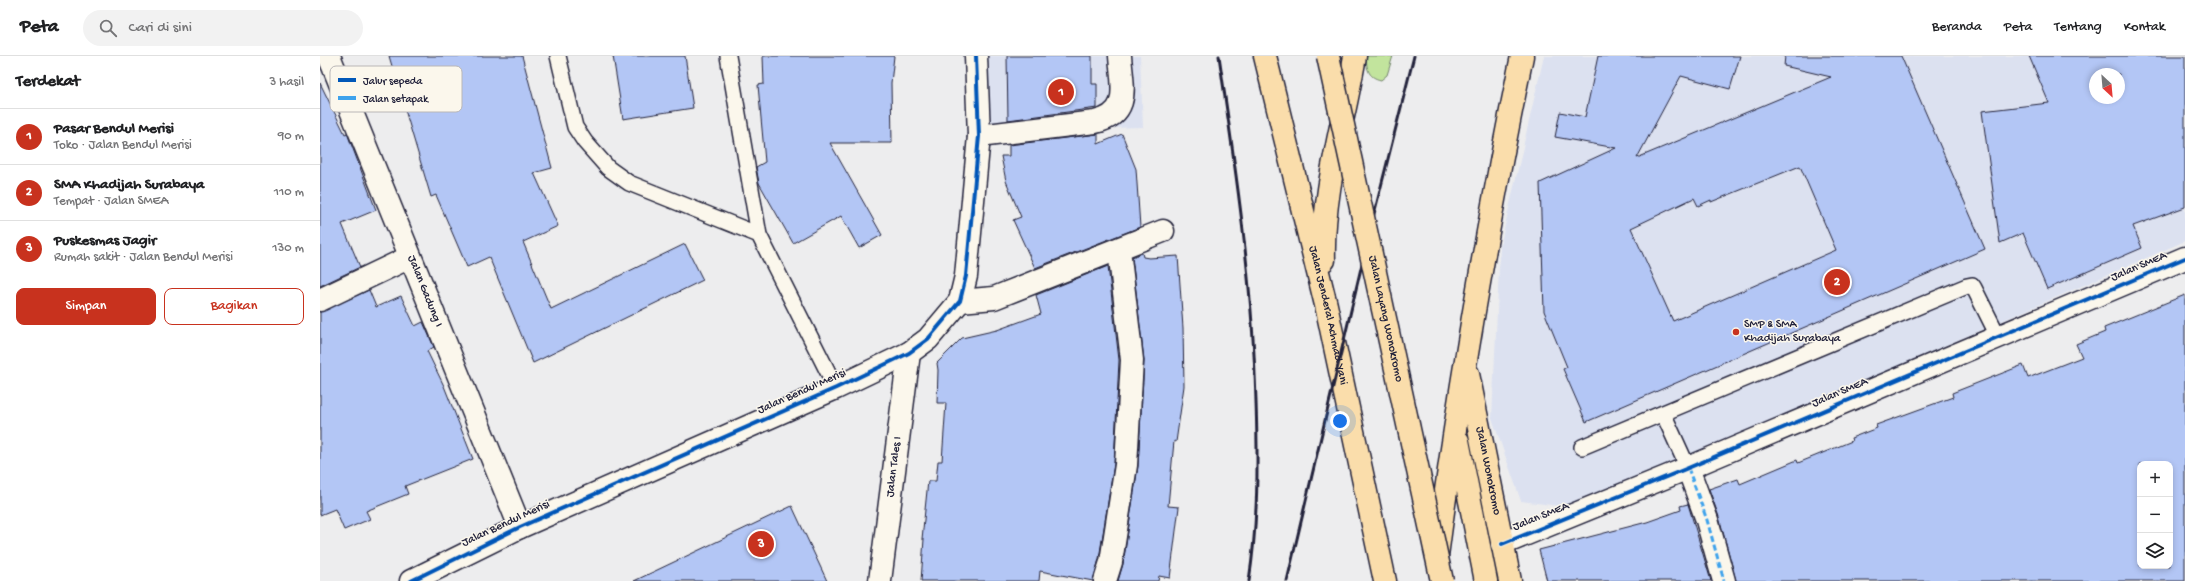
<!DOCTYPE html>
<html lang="id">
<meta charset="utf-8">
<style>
body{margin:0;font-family:"Gochi Hand",sans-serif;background:#f2f2f2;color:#202124}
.controls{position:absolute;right:12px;bottom:12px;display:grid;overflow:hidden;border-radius:8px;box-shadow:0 2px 6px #0003}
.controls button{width:36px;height:36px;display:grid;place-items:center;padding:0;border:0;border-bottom:1px solid #e0e0e0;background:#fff;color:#202124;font:20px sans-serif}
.compass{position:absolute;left:1769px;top:12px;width:36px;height:36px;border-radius:50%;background:#fff;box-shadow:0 2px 6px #0003;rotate:154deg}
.you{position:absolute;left:1020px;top:365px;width:14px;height:14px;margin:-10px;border:3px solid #fff;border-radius:50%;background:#1a73e8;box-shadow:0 0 0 6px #1a73e833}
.badge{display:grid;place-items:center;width:26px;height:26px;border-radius:50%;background:#c8321e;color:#fff;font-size:13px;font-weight:700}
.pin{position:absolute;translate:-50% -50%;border:2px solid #fff;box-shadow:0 1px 4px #0006}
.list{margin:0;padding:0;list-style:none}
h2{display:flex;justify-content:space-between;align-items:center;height:52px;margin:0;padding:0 16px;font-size:17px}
h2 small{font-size:13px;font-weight:400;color:#757577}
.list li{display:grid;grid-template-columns:26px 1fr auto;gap:12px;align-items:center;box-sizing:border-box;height:56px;padding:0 16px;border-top:1px solid #e0e0e0}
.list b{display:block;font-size:15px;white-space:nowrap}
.list p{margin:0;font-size:13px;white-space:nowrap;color:#757577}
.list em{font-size:13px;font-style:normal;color:#757577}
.actions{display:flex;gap:8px;padding:12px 16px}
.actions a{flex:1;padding:9px 0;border:1px solid #c8321e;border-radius:8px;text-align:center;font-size:14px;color:#c8321e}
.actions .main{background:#c8321e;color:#fff}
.icon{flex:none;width:22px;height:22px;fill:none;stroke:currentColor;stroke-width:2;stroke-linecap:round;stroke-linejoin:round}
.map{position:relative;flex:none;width:1865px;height:525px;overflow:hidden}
header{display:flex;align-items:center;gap:24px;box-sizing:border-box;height:56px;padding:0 20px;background:#fff;border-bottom:1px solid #e0e0e0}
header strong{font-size:19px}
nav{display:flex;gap:22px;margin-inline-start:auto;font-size:14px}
.search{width:280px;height:36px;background:#f2f2f2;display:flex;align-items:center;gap:10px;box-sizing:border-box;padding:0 14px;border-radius:22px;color:#757577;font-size:15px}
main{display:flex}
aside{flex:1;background:#fff}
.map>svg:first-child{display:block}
.built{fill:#dce1f0;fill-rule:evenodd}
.green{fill:#c2e49d;stroke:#72836c}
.building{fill:#b3c6f5;stroke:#22223b;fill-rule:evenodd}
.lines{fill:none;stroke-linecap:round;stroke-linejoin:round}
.lane-casing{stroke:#22223b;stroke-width:18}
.street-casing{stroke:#22223b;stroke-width:25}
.secondary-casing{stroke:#22223b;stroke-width:25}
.highway-casing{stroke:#22223b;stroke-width:25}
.lane{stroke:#fbf7ec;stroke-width:15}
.street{stroke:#fbf7ec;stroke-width:22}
.secondary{stroke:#fbf7ec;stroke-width:22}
.highway{stroke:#faddab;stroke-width:22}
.rail{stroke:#22223b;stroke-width:3}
.highway-bridge-casing{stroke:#22223b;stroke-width:25;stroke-linecap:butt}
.highway-bridge{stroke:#faddab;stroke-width:22}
.quiet{stroke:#3ea2ec;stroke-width:3;stroke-dasharray:6 3;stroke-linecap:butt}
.cycleway-casing{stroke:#fbf7ec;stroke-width:6}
.cycleway{stroke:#0057b8;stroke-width:4}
.poi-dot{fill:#c8321e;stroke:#fbf7ec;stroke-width:1.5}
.labels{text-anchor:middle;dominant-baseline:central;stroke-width:3;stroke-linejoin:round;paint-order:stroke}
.street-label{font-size:12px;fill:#22223b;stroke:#fbf7ec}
.poi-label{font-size:12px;fill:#22223b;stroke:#fbf7ec;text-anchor:start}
.key{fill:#fbf7ec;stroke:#bab7b7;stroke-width:1}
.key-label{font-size:11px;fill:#22223b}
</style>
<header>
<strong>Peta</strong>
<div class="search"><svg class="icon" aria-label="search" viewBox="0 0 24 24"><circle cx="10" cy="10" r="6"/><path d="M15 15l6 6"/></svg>Cari di sini</div>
<nav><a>Beranda</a><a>Peta</a><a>Tentang</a><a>Kontak</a></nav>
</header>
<main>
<aside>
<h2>Terdekat<small>3 hasil</small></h2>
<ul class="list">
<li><span class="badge">1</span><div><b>Pasar Bendul Merisi</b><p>Toko · Jalan Bendul Merisi</p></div><em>90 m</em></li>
<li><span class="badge">2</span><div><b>SMA Khadijah Surabaya</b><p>Tempat · Jalan SMEA</p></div><em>110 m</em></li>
<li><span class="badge">3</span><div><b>Puskesmas Jagir</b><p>Rumah sakit · Jalan Bendul Merisi</p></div><em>130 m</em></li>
</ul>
<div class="actions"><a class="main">Simpan</a><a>Bagikan</a></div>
</aside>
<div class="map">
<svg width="1865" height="525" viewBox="0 0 1865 525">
<rect width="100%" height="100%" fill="#ededee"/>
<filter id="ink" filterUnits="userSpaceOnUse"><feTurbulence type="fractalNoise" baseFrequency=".025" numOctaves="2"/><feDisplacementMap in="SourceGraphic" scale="8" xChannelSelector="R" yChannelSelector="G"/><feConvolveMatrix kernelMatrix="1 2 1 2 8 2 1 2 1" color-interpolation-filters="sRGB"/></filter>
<g filter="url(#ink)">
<!-- built -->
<path class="built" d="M661,0H820L823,71L662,76Z
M1224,0H1865V185L1395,390L1247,451L1201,445L1172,362L1180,191ZM1775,18H1799V42H1775Z"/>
<!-- green -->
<path class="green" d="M1046,0H1073L1067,19L1061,24C1047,21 1047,12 1046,0Z"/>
<!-- building -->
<path class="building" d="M69,0H202L232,112L214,117L238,170L203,186L231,253L365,188L383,224L213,307L169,201L147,211L116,139L111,141Z
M293,0H365L373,52L303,63Z
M443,0H574L571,27L572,87H510L562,179L539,192L521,160L473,187L439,127L436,111L445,106L438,29L444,28Z
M687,0H772V28H777V52L688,64Z
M1278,0H1420L1410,33L1361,20L1317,102L1511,21L1464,10L1465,0H1581L1665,193L1266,366L1243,313L1247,311L1224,255L1220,127L1296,92L1235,81L1240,56L1265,61ZM1480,110L1516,194L1353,265L1311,172L1374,142L1378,150L1391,144V146Z
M1709,0H1865V151L1813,170L1822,192L1727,233L1703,177L1680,187L1662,55L1729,47ZM1775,18H1799V42H1775Z
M0,27L25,78L27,77L56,154L22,168L40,211L0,230Z
M778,78V88L802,78L816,113L820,171L715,212L693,164L701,161L686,125L681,100H689V89Z
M822,197L823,201L829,202L858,200L863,272L864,330L856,386L854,385L848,450L859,451L850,522L839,520L838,525H798L803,508L818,410L824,305L812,201Z
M788,210L799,304L794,408L779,503L773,525L720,515L719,525H601L604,483H602L608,425H616L618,405H622L626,347H617L618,314L617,307L642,282L677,274L721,258L716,239Z
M49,234L56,251L81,240L95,270L103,266L114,291L107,295L124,330L153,403L85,430L88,438L46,455L50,463L24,474L15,453L0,459V256Z
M1865,239V525H1416L1399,461L1389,433L1418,423L1420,428L1477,404L1478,407L1532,385L1531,382L1557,372L1556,369L1633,341L1632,337L1703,309L1708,322L1762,301L1756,288L1785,276L1784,272ZM1820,408H1850V510H1820Z
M1368,448L1391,525H1227L1219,494L1327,466L1361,454L1360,450Z
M472,450L507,525H314Z"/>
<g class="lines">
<defs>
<path id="lane" d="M238,0L255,71L265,86L288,112L309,127L439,179L516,332
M408,0L439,179
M1343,357L1368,412
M1262,391L1647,230L1652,229L1654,232L1679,282"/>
<g id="street">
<path id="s1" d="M9,0L200,471"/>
<path d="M659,80L775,66C812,58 802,29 800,0"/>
<path d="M0,244L90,201"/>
<path d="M640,245L674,242L843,175"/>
<path d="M1368,412L1387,464L1404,525"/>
<path d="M1182,488L1368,412L1865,202"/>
<path id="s2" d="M560,525L589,297"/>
<path d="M785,525L791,506L806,409L812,304L799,194"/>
</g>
<path id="secondary" d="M91,525L200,471L516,332L589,297L608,283L640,245L646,220L659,80L656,0"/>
<g id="highway">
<path id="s3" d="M945,0L1006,249L1065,525"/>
<path d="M1004,204C1002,136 1024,66 1035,0"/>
<path id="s4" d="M1148,318L1190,525"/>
<path d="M1138,385L1166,525"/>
<path d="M1117,500C1139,332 1168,166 1202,0"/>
</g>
</defs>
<!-- lane casing -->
<use href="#lane" class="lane-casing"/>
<!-- street casing -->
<use href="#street" class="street-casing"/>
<!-- secondary casing -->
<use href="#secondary" class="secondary-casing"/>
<!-- highway casing -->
<use href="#highway" class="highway-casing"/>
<!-- lane -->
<use href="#lane" class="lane"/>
<!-- street -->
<use href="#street" class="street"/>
<!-- secondary -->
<use href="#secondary" class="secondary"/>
<!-- highway -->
<use href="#highway" class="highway"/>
<!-- rail -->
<path class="rail" d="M899,0C916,115 933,230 936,346C938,406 938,466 929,525
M967,525L1050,174L1094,0"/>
<defs>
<g id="highway-bridge">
<path id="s5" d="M1008,0L1122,525"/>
</g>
</defs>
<!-- highway-bridge casing -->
<use href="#highway-bridge" class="highway-bridge-casing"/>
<!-- highway-bridge -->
<use href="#highway-bridge" class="highway-bridge"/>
<!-- quiet -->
<path class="quiet" d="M1368,412L1387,464L1404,525"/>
<defs>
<path id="cycleway" d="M1182,488L1368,412L1865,202
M91,525L200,471L516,332L589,297L608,283L640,245L646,220L659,80L656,0"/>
</defs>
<!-- cycleway casing -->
<use href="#cycleway" class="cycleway-casing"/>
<!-- cycleway -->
<use href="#cycleway" class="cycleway"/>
</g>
</g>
<!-- markers -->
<circle class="poi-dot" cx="1416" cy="276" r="4"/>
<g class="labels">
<!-- street labels -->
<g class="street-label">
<text transform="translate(1819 211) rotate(-23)">Jalan SMEA</text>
<text stroke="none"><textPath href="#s1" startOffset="254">Jalan Gadung I</textPath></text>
<text stroke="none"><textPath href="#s3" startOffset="267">Jalan Jenderal Achmad Yani</textPath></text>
<text stroke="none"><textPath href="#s5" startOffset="269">Jalan Layang Wonokromo</textPath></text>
<text transform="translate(482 336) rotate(-24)">Jalan Bendul Merisi</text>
<text transform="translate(1520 337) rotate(-23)">Jalan SMEA</text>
<text stroke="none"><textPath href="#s2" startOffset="115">Jalan Tales I</textPath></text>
<text stroke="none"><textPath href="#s4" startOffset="99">Jalan Wonokromo</textPath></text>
<text transform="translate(1221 461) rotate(-22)">Jalan SMEA</text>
<text transform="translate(186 468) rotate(-25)">Jalan Bendul Merisi</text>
</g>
<!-- poi labels -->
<g class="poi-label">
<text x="1424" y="269">SMP &amp; SMA<tspan x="1424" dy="14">Khadijah Surabaya</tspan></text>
</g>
</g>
<!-- legend -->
<rect x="10" y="10" width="132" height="46" rx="6" class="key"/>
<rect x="18" y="22" width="18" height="4" fill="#0057b8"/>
<rect x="18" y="40" width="18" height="4" fill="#3ea2ec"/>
<g class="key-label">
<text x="43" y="28">Jalur sepeda</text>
<text x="43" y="46">Jalan setapak</text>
</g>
</svg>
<div class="controls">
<button>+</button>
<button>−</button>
<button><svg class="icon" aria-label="layers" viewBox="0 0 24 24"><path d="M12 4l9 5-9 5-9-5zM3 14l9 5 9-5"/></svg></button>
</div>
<svg class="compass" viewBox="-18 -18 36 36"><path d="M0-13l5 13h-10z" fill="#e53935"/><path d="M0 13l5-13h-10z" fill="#757577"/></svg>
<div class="you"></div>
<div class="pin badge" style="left:741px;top:36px">1</div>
<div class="pin badge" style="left:1517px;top:226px">2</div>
<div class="pin badge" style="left:441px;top:488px">3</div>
</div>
</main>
